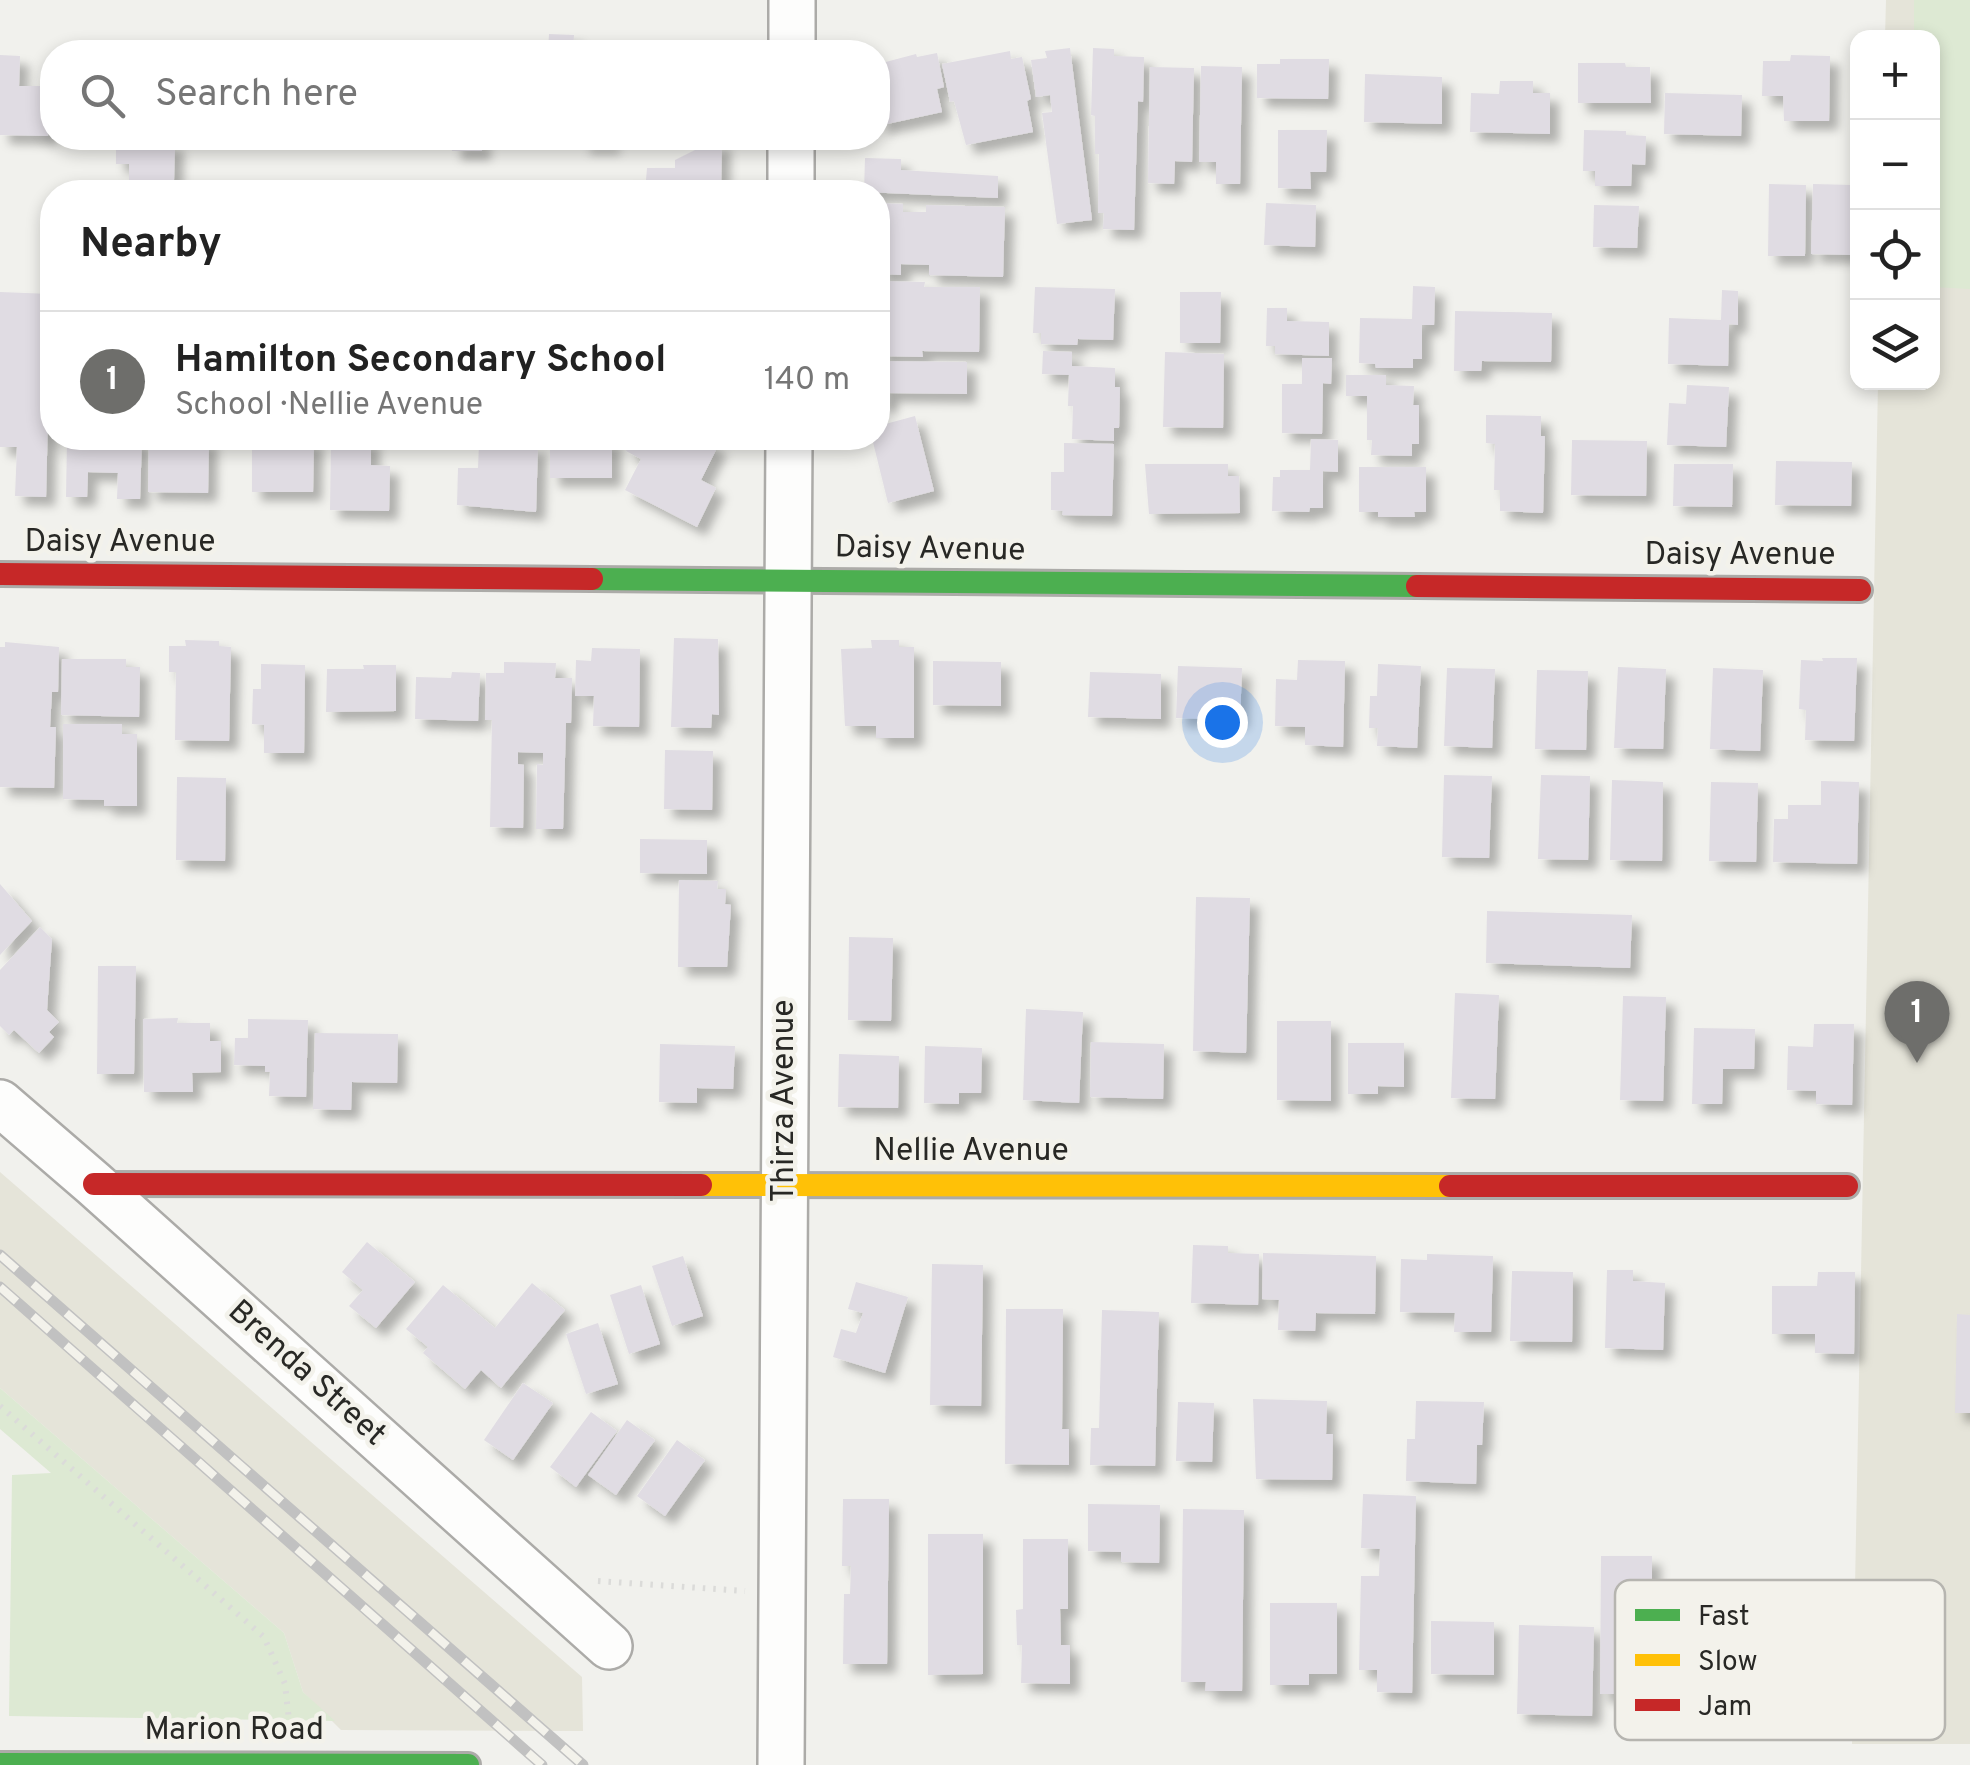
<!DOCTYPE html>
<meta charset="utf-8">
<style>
body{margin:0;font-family:Overpass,sans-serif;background:#f2f2f2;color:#222}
.controls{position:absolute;right:30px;top:30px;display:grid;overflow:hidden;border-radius:20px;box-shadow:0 5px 15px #0003}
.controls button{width:90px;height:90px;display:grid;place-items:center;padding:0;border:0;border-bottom:2px solid #e0e0e0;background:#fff;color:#222;font:50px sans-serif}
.you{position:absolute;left:1222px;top:722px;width:35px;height:35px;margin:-25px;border:8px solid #fff;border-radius:50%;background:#1a73e8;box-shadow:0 0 0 15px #1a73e833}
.badge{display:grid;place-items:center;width:65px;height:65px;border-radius:50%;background:#6e6e6b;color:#fff;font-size:32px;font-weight:700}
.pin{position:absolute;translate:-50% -82px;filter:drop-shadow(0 2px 5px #0008)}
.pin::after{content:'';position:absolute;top:52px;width:35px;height:30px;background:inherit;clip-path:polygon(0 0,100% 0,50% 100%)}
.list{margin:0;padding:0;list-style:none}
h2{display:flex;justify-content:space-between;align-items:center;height:130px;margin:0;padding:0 40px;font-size:42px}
h2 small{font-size:32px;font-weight:400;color:#767676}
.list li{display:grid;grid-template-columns:65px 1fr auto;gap:30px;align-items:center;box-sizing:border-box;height:140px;padding:0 40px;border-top:2px solid #e0e0e0}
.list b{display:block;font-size:38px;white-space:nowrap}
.list p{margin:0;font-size:32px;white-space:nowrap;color:#767676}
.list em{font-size:32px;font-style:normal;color:#767676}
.icon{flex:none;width:55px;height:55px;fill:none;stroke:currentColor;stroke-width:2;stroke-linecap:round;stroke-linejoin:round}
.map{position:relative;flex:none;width:1970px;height:1765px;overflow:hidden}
.search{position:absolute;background:#fff;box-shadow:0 5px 15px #0003;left:40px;top:40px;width:850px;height:110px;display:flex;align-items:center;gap:25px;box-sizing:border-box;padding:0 35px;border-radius:40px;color:#767676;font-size:38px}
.panel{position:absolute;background:#fff;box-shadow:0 5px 15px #0003;left:40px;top:180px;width:850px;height:270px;border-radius:40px}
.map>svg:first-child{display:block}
.built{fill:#e5e4d9}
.green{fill:#dde9d3}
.building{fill:#e0dce3;filter:url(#shadow)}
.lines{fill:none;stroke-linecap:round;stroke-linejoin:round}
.street-casing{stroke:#acaba8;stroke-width:50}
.fast-casing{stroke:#acaba8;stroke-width:28}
.slow-casing{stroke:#acaba8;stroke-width:28}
.jam-casing{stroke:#acaba8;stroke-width:28}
.path{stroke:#dbdbd9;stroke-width:6;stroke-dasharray:2.5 8;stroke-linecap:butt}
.street{stroke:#fdfdfc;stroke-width:45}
.fast{stroke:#4caf50;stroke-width:22}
.slow{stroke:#ffc107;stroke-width:22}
.jam{stroke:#c62828;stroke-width:22}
.rail-casing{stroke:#c1c1c1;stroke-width:11}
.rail{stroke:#f3f2eb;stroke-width:8;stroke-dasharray:22;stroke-linecap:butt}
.labels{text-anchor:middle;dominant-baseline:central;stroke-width:9;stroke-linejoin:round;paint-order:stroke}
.street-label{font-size:32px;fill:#282825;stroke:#f3f2eb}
.key{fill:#f3f2eb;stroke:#b6b5b0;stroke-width:2.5}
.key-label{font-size:28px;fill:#282825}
</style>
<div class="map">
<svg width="1970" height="1765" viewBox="0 0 1970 1765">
<defs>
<filter id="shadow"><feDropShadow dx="9" dy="9" stdDeviation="5" flood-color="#0004"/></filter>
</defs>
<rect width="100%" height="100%" fill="#f1f1ed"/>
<!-- built -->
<path class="built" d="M1886,0H1970V1744H1852L1878,383L1932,382V38L1885,37Z
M0,1172L582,1677L583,1731L341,1730L303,1692L284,1633L0,1388Z"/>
<!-- green -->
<path class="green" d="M1914,0H1970V289L1933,287L1932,38L1914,37Z
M0,1388L284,1633L303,1692L335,1721L9,1716L12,1475L51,1473L0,1429Z"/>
<!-- building -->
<path class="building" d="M549,34L574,35L573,52H548Z
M593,44H635L634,52H593Z
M1070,48L1092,220L1057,224L1042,113L1052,112L1050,95L1036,97L1031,60L1047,58L1045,51Z
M1093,48L1114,49V56L1144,57L1143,102L1138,101L1134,230L1103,229L1104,213H1098L1099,154H1095V116L1091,115Z
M1010,51L1011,59L1022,57L1031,99L1027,101L1033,132L966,145L954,101L950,102L942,64Z
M937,53L944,87L937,89L942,112L878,126V64L916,54L917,57Z
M0,55L20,56L19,86H41V113H49L48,136L0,135Z
M1791,55L1830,56L1829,121H1784L1783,96H1762L1763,61H1790Z
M1280,59H1329L1328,99L1257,98V64H1280Z
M1578,63H1625L1626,67H1650L1651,103H1578Z
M1201,66L1242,67L1240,184H1216V162H1199Z
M1150,67L1194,68L1192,162L1175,161L1174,184L1148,183Z
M1365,74L1442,77V124L1364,122Z
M1500,81H1533V93H1550V134L1470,132L1471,93L1499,94Z
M1665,93L1742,95L1741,136L1664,134Z
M1278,130H1327L1326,172H1310L1311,189L1278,188Z
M1584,130L1626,131V135L1646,136L1645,165L1632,164L1631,186H1595V171H1583Z
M452,138H482V151H452Z
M581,138H611V145H581Z
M116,141L175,142L174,180H129V164H116Z
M713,141H722L721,192H625V180H646L647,168H675V160Z
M865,158L901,159V170L998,176V198L864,192Z
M129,183L173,184V192H129Z
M1769,184L1806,185L1805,256H1768Z
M1813,184L1853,185L1851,255L1811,254Z
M878,203L903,204V212H926V205L1005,207L1003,277L929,275V265L901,264V275L878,274Z
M1266,203L1316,205L1315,247L1264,245Z
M1594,205L1639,206L1637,248L1593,247Z
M878,281L925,282L924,287H980L979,352L922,351L923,357L878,356Z
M1413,286L1435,287L1434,325H1422V359H1413V368H1376L1375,364L1359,363L1360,318L1412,319Z
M1035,287L1115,289L1113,340L1078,339L1077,345L1041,344V333H1033Z
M1722,290L1738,291V325L1729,324L1728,366L1668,364L1669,318L1721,320Z
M0,292L51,294L46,497L15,496L17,447H0Z
M1180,292H1221L1220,343H1180Z
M1267,308H1287V321L1329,322V356L1275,354V346H1266Z
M1455,311L1552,313L1551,362L1482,361L1481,371H1454Z
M1043,351L1072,352V366L1115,368V387H1120L1119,428H1114V441L1072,439L1073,406H1068L1069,375L1042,374Z
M1165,352L1224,354L1223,428L1163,427Z
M1302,358H1332L1331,384L1323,383L1322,434L1282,433V384H1302Z
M878,361L967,362V394L888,393L889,403H878Z
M1346,375H1386V385L1414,386L1413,405H1419V444H1412V456L1371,455L1372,440H1367V396H1346Z
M1687,385L1729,387L1726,447L1667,445L1669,403L1686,404Z
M1486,415L1541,416V436H1545L1543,513L1500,511V490H1494L1495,444L1486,443Z
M915,416L934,491L888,503L872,438H878V426Z
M67,438H142L140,499H117L118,473L88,472L87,497H66Z
M149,438H209L208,493L148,492Z
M252,438H314L313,492H252Z
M331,438H371V465L390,466L389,511L330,510Z
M550,438H612V478H550Z
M633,438H701L718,446L701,480L716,488L697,527L625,490L641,459L626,451Z
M1311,439L1338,440V472L1323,471V508H1310L1309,512L1272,511L1273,477H1280V470H1310Z
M1572,440L1647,441L1646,496L1571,495Z
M1064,443L1114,444L1112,516L1062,515L1063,511L1051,510V472H1064Z
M479,444L538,445L536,512L457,505L458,468H478Z
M1776,461L1852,462L1851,506L1775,505Z
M1145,464H1228V476H1239L1240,513L1149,514Z
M1674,464H1733L1732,507L1673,506Z
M1359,467H1426V512H1414L1415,517H1378V512H1359Z
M674,638L718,639L719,715L712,714L711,728L671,727Z
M185,640L219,641V646L231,647L229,741L175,740L176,672H169V646H186Z
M871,640H899V647H914V738H876V726H845L841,649L872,648Z
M5,642L59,647L58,692H52L50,727H56L54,788L0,787V647H5Z
M592,648L640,649L639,727L593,726L594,696H575L576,660L591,661Z
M1822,658H1857L1854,741L1805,740L1806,710L1799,709L1801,660L1823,661Z
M62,659H126V667H140L139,717L61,715Z
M1298,660L1345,661L1343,747L1305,745V727L1275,726L1276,679L1297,680Z
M933,661L1001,662V706L933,705Z
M504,662L556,663L555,678H572L571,723H566L563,829H536L537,764L543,765V753L518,752V764L524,765L523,828L490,827L492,720H485L486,673H504Z
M261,664L305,665L304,753H264V725L252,724L253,689H261Z
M1378,664L1421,666L1417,748L1377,746L1378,728H1369L1370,696H1377Z
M363,665H396V711L326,712L327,669H364Z
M1178,666L1242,668L1240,720L1176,718Z
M1618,667L1666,669L1663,749L1614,748Z
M1447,668L1495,669L1492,748L1444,746Z
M1713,668L1763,670L1760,751L1710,749Z
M1537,670L1588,671L1586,750L1535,749Z
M452,672L480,673L478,721L415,719L416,677L451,678Z
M1090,672L1161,674V719L1088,717Z
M63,724H122V734H137V806H104V800L63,799Z
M665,750L713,751L712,810L664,809Z
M1444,775L1492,776L1489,858L1442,857Z
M1541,775L1590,776L1588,860L1538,859Z
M177,777L226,778L225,861L176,860Z
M1612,780L1663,782L1662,861L1610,860Z
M1821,781L1859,782L1857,864L1773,862L1774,819H1788V805H1821Z
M1711,782L1758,783L1756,862L1709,861Z
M640,839L707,840V874L640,873Z
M679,880L718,881L717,889H726L725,904L731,905L727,967H678Z
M0,884L32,921L0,955Z
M1196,897L1250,898L1246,1053L1193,1051Z
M1487,911L1632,915L1630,968L1486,963Z
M40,927L52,939L47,1010L59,1022L49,1032L54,1037L39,1053L14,1030L9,1035L0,1026V970Z
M849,937L893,938L891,1021L848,1020Z
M98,966H136L134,1074H97Z
M1455,993L1499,995L1495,1099L1451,1098Z
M1623,996L1666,997L1663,1101L1620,1100Z
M1026,1009L1083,1012L1079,1103L1023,1100Z
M178,1018L177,1023H210V1041H221V1072L192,1073L193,1092H144L143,1019Z
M248,1019L308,1020L306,1097L269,1096L270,1072H265V1066L234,1065L235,1038H248Z
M1277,1021H1331V1101L1277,1100Z
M1814,1024H1854L1852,1105L1816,1104V1091L1787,1090L1788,1046L1813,1047Z
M1694,1028L1755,1029L1754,1069H1723L1722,1104H1692Z
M315,1033L398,1034L397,1083L352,1082L351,1110L313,1109Z
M1091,1042L1164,1044L1163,1099L1090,1097Z
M1348,1043H1404V1087L1378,1086V1094H1348Z
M660,1044L735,1046L733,1089L697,1088V1103L659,1102Z
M925,1046L982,1048L981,1093H959V1104L924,1103Z
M839,1054L899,1056L898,1108L838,1107Z
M367,1242L415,1282L376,1328L349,1306L363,1290L342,1272Z
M1193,1245L1228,1246V1253L1259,1254L1258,1305L1191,1303Z
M1263,1253L1376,1256L1375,1314L1316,1313L1315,1331L1278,1330L1279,1300L1262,1299Z
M1427,1254L1493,1256L1491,1332H1454L1455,1313L1400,1312L1401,1259L1427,1260Z
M683,1256L703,1316L672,1326L652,1266Z
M932,1264L983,1265L981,1406L930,1405Z
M1607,1270H1633V1281L1665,1283L1663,1350L1605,1348Z
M1512,1271L1573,1272L1572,1342L1510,1341Z
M1818,1272H1855L1854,1354L1815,1353V1334H1772V1286H1817Z
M856,1282L908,1297L885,1373L833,1357L841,1329L856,1333L863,1313L848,1309Z
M532,1283L565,1310L501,1388L481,1370L465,1389L423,1353L428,1347L406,1329L443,1285L495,1328Z
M641,1285L660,1344L629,1354L610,1295Z
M1006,1309H1063L1062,1429H1069V1465L1005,1464Z
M1102,1310L1159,1312L1155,1466L1090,1465L1091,1428H1099Z
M1957,1314L1970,1315V1413H1955Z
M598,1323L618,1384L586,1394L566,1334Z
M523,1383L553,1403L513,1460L484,1440Z
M1253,1399L1327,1401L1326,1434H1333L1332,1480L1256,1479Z
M1416,1401L1484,1402L1482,1445H1477L1476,1484L1406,1481L1407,1439H1415Z
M1178,1402L1214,1403L1212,1462L1176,1461Z
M591,1412L617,1431L576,1487L550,1467Z
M627,1420L655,1440L616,1495L588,1475Z
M677,1440L705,1460L665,1516L637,1496Z
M1363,1494L1416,1496L1412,1693L1377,1692V1670H1359L1361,1576H1379L1380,1549L1361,1548Z
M843,1499H889L887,1664H843L844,1594H850L851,1566H842Z
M1088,1504L1160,1505L1159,1563L1121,1562V1552L1088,1551Z
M1183,1509L1244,1510L1242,1691H1205L1206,1682H1181Z
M928,1534H983V1674L928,1675Z
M1023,1539H1068V1609H1060L1061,1645H1070V1684L1021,1683L1022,1645H1017L1016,1610L1023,1609Z
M1601,1556H1652V1601H1664V1649H1659V1659H1633V1694H1600Z
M1270,1603H1337V1674H1309V1685H1270Z
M1431,1621L1494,1622V1675L1431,1674Z
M1519,1625L1594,1627L1592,1716L1517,1714Z"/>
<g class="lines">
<defs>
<path id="street" d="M792,52V0
M791,192V138
M0,1103L94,1184L609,1646
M781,1765L789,438"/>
<path id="fast" d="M592,579L1417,586
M0,1764L468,1765"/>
<path id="slow" d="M701,1185L1450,1186"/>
<path id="jam" d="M0,574L592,579
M1417,586L1860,590
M94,1184L701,1185
M1450,1186H1847"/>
</defs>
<!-- street casing -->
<use href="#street" class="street-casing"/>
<!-- fast casing -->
<use href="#fast" class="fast-casing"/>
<!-- slow casing -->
<use href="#slow" class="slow-casing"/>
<!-- jam casing -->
<use href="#jam" class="jam-casing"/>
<!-- path -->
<path class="path" d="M0,1406L264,1637L285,1684L289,1720
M598,1581L745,1591"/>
<!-- street -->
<use href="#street" class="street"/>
<!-- fast -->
<use href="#fast" class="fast"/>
<!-- slow -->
<use href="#slow" class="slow"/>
<!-- jam -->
<use href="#jam" class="jam"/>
<defs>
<path id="rail" d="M0,1255L583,1765
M0,1287L542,1765"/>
</defs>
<!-- rail casing -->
<use href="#rail" class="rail-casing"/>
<!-- rail -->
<use href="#rail" class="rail"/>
</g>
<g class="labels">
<!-- street labels -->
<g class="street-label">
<text x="120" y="543">Daisy Avenue</text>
<text transform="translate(930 550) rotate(1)">Daisy Avenue</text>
<text x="1740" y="556">Daisy Avenue</text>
<text transform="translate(785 1101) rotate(-90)">Thirza Avenue</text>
<text x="971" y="1152">Nellie Avenue</text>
<text transform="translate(306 1374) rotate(42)">Brenda Street</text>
<text x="234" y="1731">Marion Road</text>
</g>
</g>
<!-- legend -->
<rect x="1615" y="1580" width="330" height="160" rx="15" class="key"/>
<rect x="1635" y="1609" width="45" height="12" fill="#4caf50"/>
<rect x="1635" y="1654" width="45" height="12" fill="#ffc107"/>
<rect x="1635" y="1699" width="45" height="12" fill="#c62828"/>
<g class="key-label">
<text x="1698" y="1625">Fast</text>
<text x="1698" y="1670">Slow</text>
<text x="1698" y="1715">Jam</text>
</g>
</svg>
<div class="controls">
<button>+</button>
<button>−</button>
<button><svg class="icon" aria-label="locate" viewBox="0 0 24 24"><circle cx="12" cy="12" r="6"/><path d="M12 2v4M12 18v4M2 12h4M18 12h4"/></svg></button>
<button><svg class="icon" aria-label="layers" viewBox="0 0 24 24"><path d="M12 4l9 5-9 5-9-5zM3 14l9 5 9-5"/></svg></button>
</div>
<div class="you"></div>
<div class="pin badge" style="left:1917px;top:1063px">1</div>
<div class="search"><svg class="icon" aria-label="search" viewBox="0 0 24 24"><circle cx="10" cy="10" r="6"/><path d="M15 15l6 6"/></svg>Search here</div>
<section class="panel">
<h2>Nearby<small></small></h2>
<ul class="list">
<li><span class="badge">1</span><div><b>Hamilton Secondary School</b><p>School · Nellie Avenue</p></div><em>140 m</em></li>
</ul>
</section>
</div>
